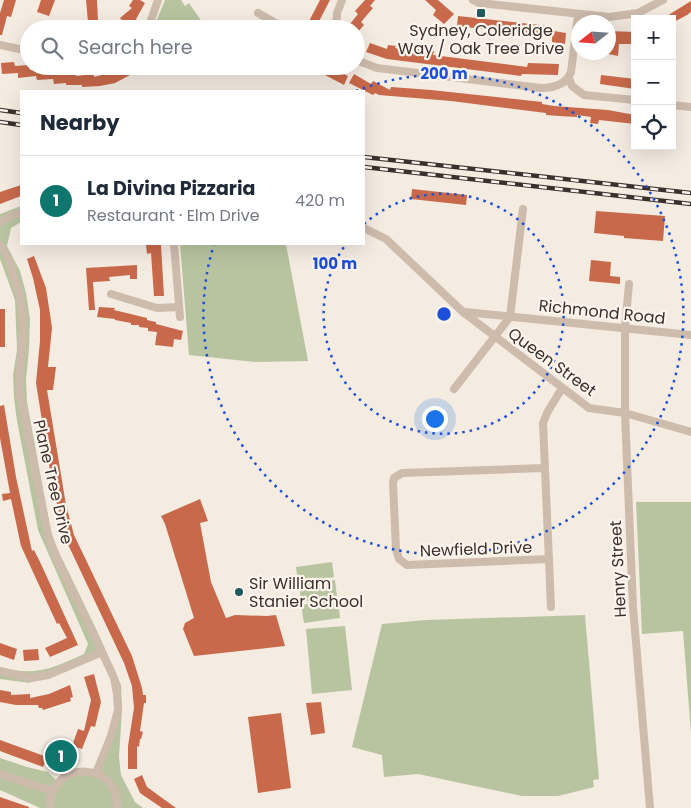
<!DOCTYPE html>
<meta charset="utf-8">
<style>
body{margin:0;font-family:Poppins,sans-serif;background:#f6f6f7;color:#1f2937}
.controls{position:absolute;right:15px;top:15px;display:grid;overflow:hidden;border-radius:0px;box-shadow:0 5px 20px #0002}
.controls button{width:45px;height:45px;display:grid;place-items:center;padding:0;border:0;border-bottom:1px solid #e0e1e3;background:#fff;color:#1f2937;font:25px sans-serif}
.compass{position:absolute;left:571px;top:15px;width:45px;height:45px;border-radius:50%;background:#fff;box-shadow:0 5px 20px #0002;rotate:253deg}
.you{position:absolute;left:434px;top:418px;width:18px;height:18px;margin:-12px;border:4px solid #fff;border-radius:50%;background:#1a73e8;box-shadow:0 0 0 8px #1a73e833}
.badge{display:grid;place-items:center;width:32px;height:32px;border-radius:50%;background:#0f766e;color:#fff;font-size:16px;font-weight:700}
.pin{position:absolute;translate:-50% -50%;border:2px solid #fff;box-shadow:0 1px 5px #0006}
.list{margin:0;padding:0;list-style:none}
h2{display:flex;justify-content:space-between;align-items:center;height:65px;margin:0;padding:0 20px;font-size:21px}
h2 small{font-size:16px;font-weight:400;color:#747a83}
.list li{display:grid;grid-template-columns:32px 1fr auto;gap:15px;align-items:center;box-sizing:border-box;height:90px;padding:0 20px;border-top:1px solid #e0e1e3}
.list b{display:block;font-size:19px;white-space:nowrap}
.list p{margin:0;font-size:16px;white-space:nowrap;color:#747a83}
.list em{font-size:16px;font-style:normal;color:#747a83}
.icon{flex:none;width:28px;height:28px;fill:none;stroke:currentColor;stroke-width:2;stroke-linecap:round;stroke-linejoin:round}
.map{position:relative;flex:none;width:691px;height:808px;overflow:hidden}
.search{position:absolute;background:#fff;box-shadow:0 5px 20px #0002;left:20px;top:20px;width:345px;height:55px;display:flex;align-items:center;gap:12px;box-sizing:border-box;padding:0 18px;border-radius:28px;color:#747a83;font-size:19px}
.panel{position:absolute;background:#fff;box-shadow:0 5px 20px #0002;left:20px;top:90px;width:345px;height:155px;border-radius:0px}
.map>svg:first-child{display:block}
.green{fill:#b8c4a0}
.building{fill:#c8694b}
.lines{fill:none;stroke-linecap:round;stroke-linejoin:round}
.minor{stroke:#cdbbac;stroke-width:8}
.rail-casing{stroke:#3b302b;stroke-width:4.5}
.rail{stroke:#fbf5ee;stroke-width:2.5;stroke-dasharray:8;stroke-linecap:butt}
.ring{fill:none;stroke:#1d4ed8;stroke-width:2.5;stroke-dasharray:2.5 5}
.poi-dot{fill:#1f5a5e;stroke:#fbf5ee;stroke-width:2}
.labels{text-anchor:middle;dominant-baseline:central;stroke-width:4.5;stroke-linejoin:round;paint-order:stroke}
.poi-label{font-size:16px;fill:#3b302b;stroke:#fbf5ee}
.street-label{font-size:16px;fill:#3b302b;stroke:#fbf5ee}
.centre{fill:#1d4ed8;stroke:#fbf5ee;stroke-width:2.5}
.ring-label{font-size:15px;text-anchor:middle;font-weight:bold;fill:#1d4ed8;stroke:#fbf5ee;stroke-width:4.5;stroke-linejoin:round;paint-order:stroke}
</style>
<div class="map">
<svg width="691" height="808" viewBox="0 0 691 808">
<rect width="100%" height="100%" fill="#f4ebe1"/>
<!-- green -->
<path class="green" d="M165,0H181L185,6L189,3L207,29H153Z
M21,206V222L11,228L7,246L20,271L26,293L30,319L29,349L26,380L27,402L50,527L54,542L98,633L121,685L122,710L119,757L121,775L135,802L143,808H40L0,790V758L27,767L48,772L58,782L66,776L96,773L111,736L117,694L102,652L32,678L30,683L0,679V667C34,677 54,668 84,654L88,644L38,530L17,421L14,398L13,375L17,350L15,300L0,259V214Z
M180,244H286L308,361L255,362L189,355Z
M636,502H691V733L683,631L642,634Z
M332,562L334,577L298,582L296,567Z
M335,580L337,598L301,602L299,584Z
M338,600L340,618L304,623L301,605Z
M585,615L599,779L593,780L594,787L558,796H522L418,774L384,777L382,755L352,747L382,624L426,620Z
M345,626L352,690L312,694L306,629Z"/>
<!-- building -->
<path class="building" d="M4,0H16L11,17L7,16L2,35H0V13Z
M41,0H55L49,16L37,12Z
M86,0H97L98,21L88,22Z
M133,0H140L145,3L136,19L138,22L130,29H114L124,23L120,18L132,8L129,6Z
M320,0H330L315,29H305Z
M365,0H375L370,6L373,8L361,22L364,25L356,34V29H346L358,14L355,11Z
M425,0H438L454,14L444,24L433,15L436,10Z
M691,1V12L687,15L672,23V19H662Z
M458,16L549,26L548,30L566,33L565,44L552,42V37L457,26Z
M608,31L635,32V44H619L618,56L608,54Z
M370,43L387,49L388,45L396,46L395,48L402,49V52L417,53V49L434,51L433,55L527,67L528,63L559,64L558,75L522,74L521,76L387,59L366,52Z
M14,62L15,66L29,65L30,70L48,68L49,71L58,70V74H61L76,73V76L94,74V77L113,72L112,71L122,66H147L115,83L100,86L82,87V85H66V83L54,84L53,79L37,80L36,76L18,78V73L2,74L1,63Z
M308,66H327L348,76L344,85Z
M354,74L371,84L373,81L390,90L391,87L431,90L542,102V104L554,106L608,110L635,115V124L599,120L598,124L590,123L591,117L577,115V117L559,116L546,115V113L451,101L379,95L375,93L373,95L349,83Z
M601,75L635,79V89L600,84Z
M21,185V196L0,204V192Z
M412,189L467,195L466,205L411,199Z
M596,211L665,216L663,241L624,238V236L594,233Z
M146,245H161L164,296H154L151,253L147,254Z
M34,256L46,288L50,314L52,328L48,367H56L53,390H47L66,505L74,535L132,656L142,688L143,695H146V703H144L140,731L143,732L141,739H140L139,747L137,746V769H128V746L134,708L132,686L124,663L65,538L52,483L36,383L40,341V310L33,278L27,259Z
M591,260L611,262L610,276L620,277V284L589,281Z
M137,265V279H130V275L109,277L110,281L93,282L95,310H89L86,268Z
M99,307L115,308L114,310L147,318V320L156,322V324L183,331L181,340L174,339L173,347L155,345L157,332L148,331V328L139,327V325H131V323L115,320V319L97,317Z
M0,309H5V347H0Z
M4,405L16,477L32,551L34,550L41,564L78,645L50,657L45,648L67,638L59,623L57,624L21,546L11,499L3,501L2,494L10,493L0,438V406Z
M200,499L208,521L200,523L211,582L226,618L235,615L267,616L276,615L285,646L194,656L183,629L185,623L194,618L165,524L161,516Z
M0,643L17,649L14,660L0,655Z
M38,649L39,660L24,661L23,650Z
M94,674L101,702L95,727L91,726L82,749L72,746L78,729L84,731L91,700L84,677Z
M70,685L73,697L70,698L71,701L43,710L42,708H39L38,705H16L0,702V690L11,692V695L30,694V698L49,694Z
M321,702L325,733L311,735L306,703Z
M281,713L291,788L258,793L248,717Z
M0,740L47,757L43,767L0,751Z
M70,746L74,758L53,766L49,755Z
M142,775L147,787L176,808H162L140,793L134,779Z
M0,797L29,807V808H0Z"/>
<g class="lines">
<!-- minor -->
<path class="minor" d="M473,0L479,3L609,17L638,13L663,0
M258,13L286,29
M148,29L158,0
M336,29L337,13L342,0
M0,45L29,51
M356,60L377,68L541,88C554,88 566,85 571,72L578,15
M569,78L572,86L584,95L635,100
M672,105L691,107
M0,223L11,216L21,213
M364,228L386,239L463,312L589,408L625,413L691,432
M174,244L180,317
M0,245L7,255L21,299L23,330L19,390L48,535L58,561L102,652L114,678L117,694L118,710L111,736L96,773
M629,284L625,328V413L633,607L650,808
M111,294L157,308L179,307
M465,312L691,335
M510,317L523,209
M454,389L510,317
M544,468L402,473L394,478L393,483L396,549L399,559L407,565L549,559
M551,607L543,423L547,413L562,388
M0,671L31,678L48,675L102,652
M0,774L52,791
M50,808C49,757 122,762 117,808"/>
<defs>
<path id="rail" d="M0,110L21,113
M0,122L21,125
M364,157L691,193
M364,167L691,204"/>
</defs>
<!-- rail casing -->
<use href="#rail" class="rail-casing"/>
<!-- rail -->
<use href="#rail" class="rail"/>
</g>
<!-- distance rings -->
<g class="ring">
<path d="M364 224A120 120 0 1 1 346 244"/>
<path d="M356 91A240 240 0 1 1 214 244"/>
</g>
<!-- markers -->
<g class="poi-dot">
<rect x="476" y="8" width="10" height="10" rx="2.5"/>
<circle cx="239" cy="592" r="5"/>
</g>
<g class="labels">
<!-- poi labels -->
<g class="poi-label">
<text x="481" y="30">Sydney, Coleridge<tspan x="481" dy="18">Way / Oak Tree Drive</tspan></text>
<text x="249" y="583" text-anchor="start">Sir William<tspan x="249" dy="18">Stanier School</tspan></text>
</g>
<!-- street labels -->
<g class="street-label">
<text transform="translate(602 312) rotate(6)">Richmond Road</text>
<text transform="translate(552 362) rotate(36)">Queen Street</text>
<text transform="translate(53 482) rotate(77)">Plane Tree Drive</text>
<text transform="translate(476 549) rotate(-2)">Newfield Drive</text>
<text transform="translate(618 569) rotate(-93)">Henry Street</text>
</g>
</g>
<circle cx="444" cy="314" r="8" class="centre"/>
<g class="ring-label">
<text x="444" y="79">200 m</text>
<text x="335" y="269">100 m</text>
</g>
</svg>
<div class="controls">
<button>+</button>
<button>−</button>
<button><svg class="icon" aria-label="locate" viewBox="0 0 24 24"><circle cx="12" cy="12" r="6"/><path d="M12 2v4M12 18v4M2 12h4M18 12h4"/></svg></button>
</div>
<svg class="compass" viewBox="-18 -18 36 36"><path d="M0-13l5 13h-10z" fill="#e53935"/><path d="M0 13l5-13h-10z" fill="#747a83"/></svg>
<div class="you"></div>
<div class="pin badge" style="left:61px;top:756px">1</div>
<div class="search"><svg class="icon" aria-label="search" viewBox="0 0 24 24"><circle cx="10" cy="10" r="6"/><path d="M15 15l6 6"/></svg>Search here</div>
<section class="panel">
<h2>Nearby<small></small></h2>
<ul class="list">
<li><span class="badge">1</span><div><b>La Divina Pizzaria</b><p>Restaurant · Elm Drive</p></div><em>420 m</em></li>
</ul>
</section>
</div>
